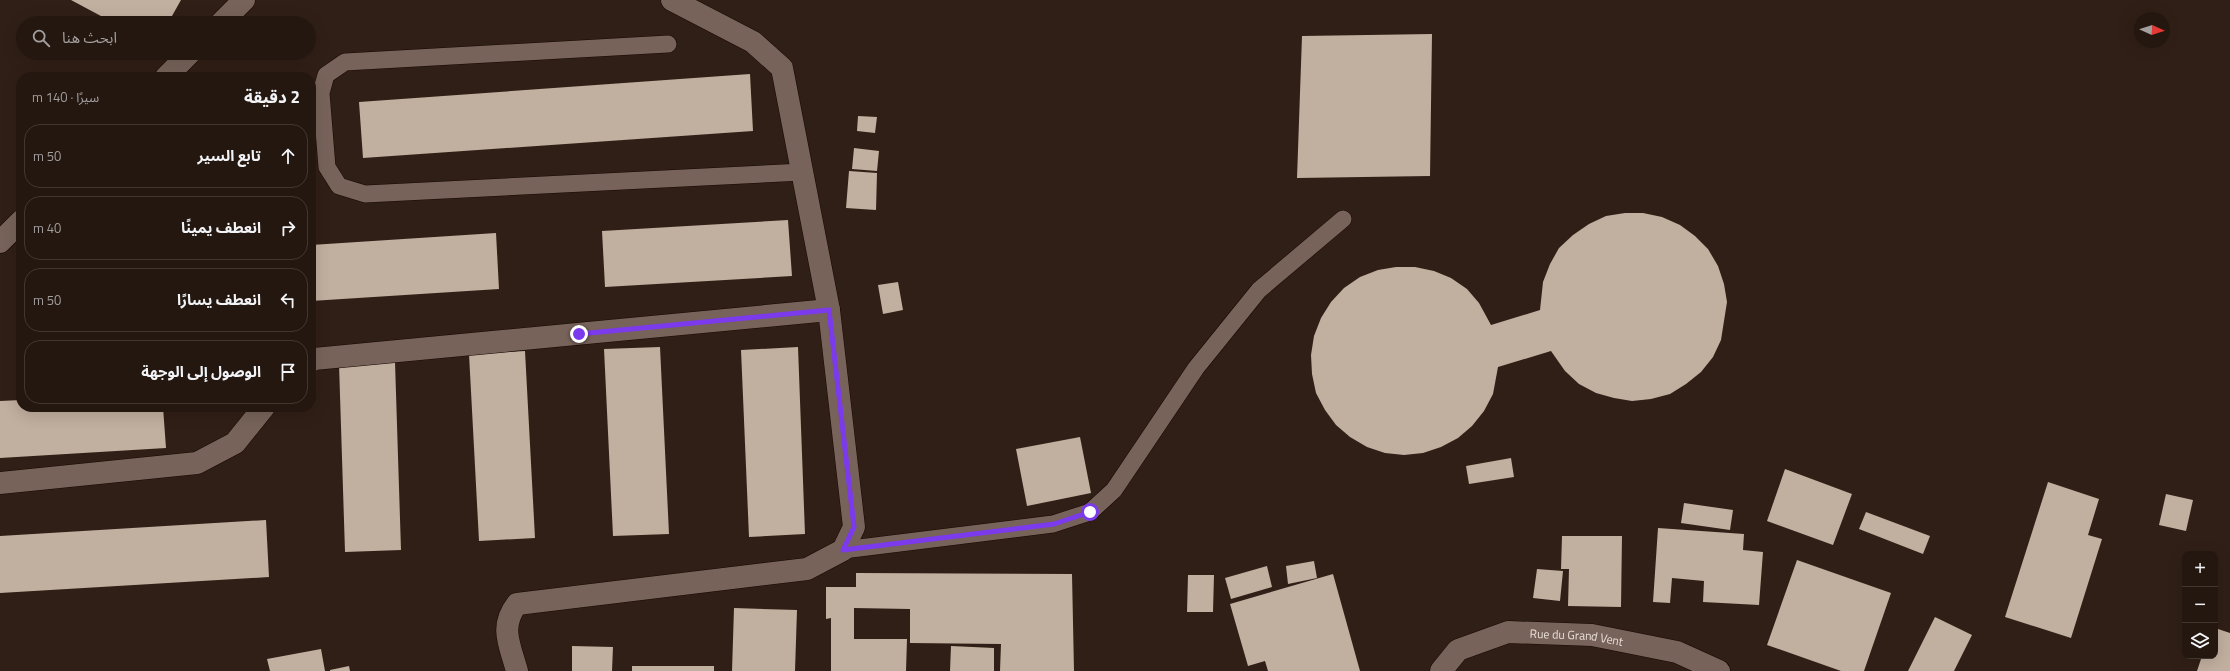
<!DOCTYPE html>
<html lang="ar">
<meta charset="utf-8">
<style>
body{margin:0;font-family:"Titillium Web","Noto Sans Arabic",sans-serif;background:#2c2019;color:#f1f3f6;direction:rtl}
.controls{position:absolute;right:12px;bottom:12px;display:grid;overflow:hidden;border-radius:8px;box-shadow:0 4px 16px #0002}
.controls button{width:36px;height:36px;display:grid;place-items:center;padding:0;border:0;border-bottom:1px solid #413630;background:#241710;color:#f1f3f6;font:20px sans-serif}
.compass{position:absolute;left:2134px;top:12px;width:36px;height:36px;border-radius:50%;background:#241710;box-shadow:0 4px 16px #0002;rotate:93deg}
.stop{position:absolute;width:12px;height:12px;margin:-9px;border:3px solid #7c3aed;border-radius:50%;background:#fff}
.stop.end{background:#7c3aed;border-color:#fff;box-shadow:0 1px 4px #0008}
.list{margin:0;padding:0;list-style:none}
h2{display:flex;justify-content:space-between;align-items:center;height:52px;margin:0;padding:0 16px;font-size:17px}
h2 small{font-size:13px;font-weight:400;color:#a39f9f}
.list li{display:grid;grid-template-columns:26px 1fr auto;gap:12px;align-items:center;box-sizing:border-box;height:64px;margin:0 8px 8px;padding:0 8px;border:1px solid #413630;border-radius:16px}
.list b{display:block;font-size:15px;white-space:nowrap}
.list em{font-size:13px;font-style:normal;color:#a39f9f}
.icon{flex:none;width:22px;height:22px;fill:none;stroke:currentColor;stroke-width:2;stroke-linecap:round;stroke-linejoin:round}
.map{position:relative;flex:none;width:2230px;height:671px;overflow:hidden;direction:ltr}
.search{position:absolute;background:#241710;box-shadow:0 4px 16px #0002;left:16px;top:16px;width:300px;height:44px;display:flex;align-items:center;gap:10px;box-sizing:border-box;padding:0 14px;border-radius:22px;color:#a39f9f;font-size:15px}
.panel{position:absolute;background:#241710;box-shadow:0 4px 16px #0002;left:16px;top:72px;width:300px;height:340px;border-radius:16px;direction:rtl}
.map>svg:first-child{display:block}
.building{fill:#c1af9f}
.lines{fill:none;stroke-linecap:round;stroke-linejoin:round}
.service-casing{stroke:#170803;stroke-width:18}
.minor-casing{stroke:#170803;stroke-width:23}
.service{stroke:#776359;stroke-width:17}
.minor{stroke:#776359;stroke-width:22}
.route{stroke:#7c3aed;stroke-width:5}
.labels{text-anchor:middle;dominant-baseline:central;stroke-width:4;stroke-linejoin:round;paint-order:stroke}
.street-label{font-size:12px;fill:#eadfd9;stroke:#120b07}
</style>
<div class="map">
<svg width="2230" height="671" viewBox="0 0 2230 671">
<rect width="100%" height="100%" fill="#301f16"/>
<!-- building -->
<path class="building" d="M71,0H181L168,23H114Z
M1432,34L1430,176L1297,178L1302,36Z
M750,74L753,131L363,158L359,102Z
M858,116L877,117L875,133L857,131Z
M854,148L879,151L877,171L852,169Z
M849,171L877,173L876,210L846,208Z
M1625,213H1643L1662,217L1680,225L1695,236L1708,249L1718,266L1724,284L1727,302L1721,340L1713,357L1701,372L1686,384L1670,394L1651,399L1632,401L1614,398L1596,393L1579,384L1565,371L1551,351L1498,367L1493,394L1484,411L1472,426L1458,438L1441,447L1423,453L1404,455L1385,453L1367,447L1350,437L1336,425L1325,410L1316,393L1312,374L1311,355L1314,336L1321,318L1331,302L1344,288L1360,277L1378,270L1396,267H1415L1434,271L1451,278L1467,289L1479,303L1491,325L1540,310L1543,282L1550,264L1559,248L1573,235L1589,224L1606,216Z
M788,220L792,276L605,287L602,231Z
M496,233L499,289L311,301V245Z
M898,282L903,310L883,314L878,285Z
M660,347L669,534L613,536L604,349Z
M798,347L805,534L749,537L741,350Z
M525,351L535,538L479,541L469,354Z
M395,362L401,550L345,552L339,364Z
M21,400V407H163L166,448L0,458V401Z
M1080,437L1091,493L1027,506L1016,449Z
M1511,458L1514,477L1469,484L1466,466Z
M1785,469L1852,494L1833,545L1767,521Z
M2048,482L2099,499L2088,535L2102,539L2071,638L2005,617Z
M2166,494L2193,500L2186,531L2159,525Z
M1684,503L1733,510L1730,530L1681,523Z
M1866,512L1930,536L1923,554L1859,529Z
M266,520L269,577L0,593V536Z
M1658,528L1744,534L1743,550L1763,552L1759,605L1703,602L1704,581L1672,578L1670,603L1653,602Z
M1562,536H1622L1621,607L1568,606L1569,569H1561Z
M1797,560L1891,593L1864,671H1841L1767,645Z
M1314,561L1317,578L1288,584L1286,566Z
M1267,566L1272,587L1231,599L1225,578Z
M1537,569L1563,571L1560,601L1533,598Z
M856,573L1072,574L1074,671H1000L1001,644L910,643V609L854,608V639H907L906,671H831V618L826,619V587H856Z
M1333,574L1360,671H1268L1265,661L1248,666L1230,604Z
M1188,575H1214L1213,612H1187Z
M734,608L797,610L795,671H732Z
M1935,617L1972,635L1954,671H1908Z
M2215,628L2230,633V671H2197L2202,656H2215Z
M572,646L613,647L612,671H572Z
M951,646L994,648V671H950Z
M321,649L325,671H270L267,659Z
M349,666L350,671H330V670Z
M632,666H714V671H632Z"/>
<g class="lines">
<defs>
<path id="service" d="M668,44L345,62L326,75L321,93L327,167L339,186L365,194L803,172
M843,550L1053,524L1090,512L1114,490L1196,368L1259,290L1343,219"/>
<g id="minor">
<path d="M221,23L244,0"/>
<path d="M166,77L190,53"/>
<path d="M0,242L21,221"/>
<path d="M311,361L314,359L829,310"/>
<path d="M0,483L197,463L235,443L264,407"/>
<path d="M517,671C510,645 499,627 517,604L807,569L843,550L854,527L829,310L782,68L753,42L672,0"/>
<path id="s1" d="M1441,671L1458,650L1508,632L1592,635L1677,652L1719,671"/>
</g>
</defs>
<!-- service casing -->
<use href="#service" class="service-casing"/>
<!-- minor casing -->
<use href="#minor" class="minor-casing"/>
<!-- service -->
<use href="#service" class="service"/>
<!-- minor -->
<use href="#minor" class="minor"/>
</g>
<g class="lines">
<!-- route -->
<path class="route" d="M579,334L829,310L854,527L843,550L1054,524L1090,512"/>
</g>
<g class="labels">
<!-- street labels -->
<g class="street-label">
<text stroke="none"><textPath href="#s1" startOffset="149">Rue du Grand Vent</textPath></text>
</g>
</g>
</svg>
<div class="controls">
<button>+</button>
<button>−</button>
<button><svg class="icon" aria-label="layers" viewBox="0 0 24 24"><path d="M12 4l9 5-9 5-9-5zM3 14l9 5 9-5"/></svg></button>
</div>
<svg class="compass" viewBox="-18 -18 36 36"><path d="M0-13l5 13h-10z" fill="#e53935"/><path d="M0 13l5-13h-10z" fill="#a39f9f"/></svg>
<div class="stop" style="left:1090px;top:512px"></div>
<div class="stop end" style="left:579px;top:334px"></div>
<div class="search"><svg class="icon" aria-label="search" viewBox="0 0 24 24"><circle cx="10" cy="10" r="6"/><path d="M15 15l6 6"/></svg>ابحث هنا</div>
<section class="panel">
<h2>2 دقيقة<small>سيرًا · 140 m</small></h2>
<ul class="list">
<li><svg class="icon" aria-label="ahead" viewBox="0 0 24 24"><path d="M12 20V5M6 11l6-6 6 6"/></svg><div><b>تابع السير</b></div><em>50 m</em></li>
<li><svg class="icon" aria-label="right" viewBox="0 0 24 24"><path d="M7 20v-9h11M14 6l5 5-5 5"/></svg><div><b>انعطف يمينًا</b></div><em>40 m</em></li>
<li><svg class="icon" aria-label="left" viewBox="0 0 24 24"><path d="M17 20v-9H6M10 6l-5 5 5 5"/></svg><div><b>انعطف يسارًا</b></div><em>50 m</em></li>
<li><svg class="icon" aria-label="arrive" viewBox="0 0 24 24"><path d="M6 21V4h12l-3 4 3 4H6"/></svg><div><b>الوصول إلى الوجهة</b></div></li>
</ul>
</section>
</div>
